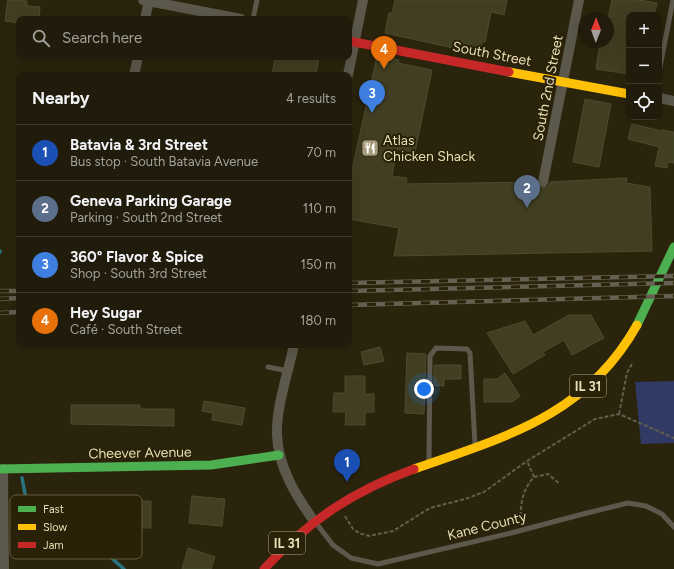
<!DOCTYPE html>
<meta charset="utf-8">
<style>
body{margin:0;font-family:Figtree,sans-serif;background:#282413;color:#f1f3f6}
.controls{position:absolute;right:12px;top:12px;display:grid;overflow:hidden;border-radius:8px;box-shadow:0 4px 16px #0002}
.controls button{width:36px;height:36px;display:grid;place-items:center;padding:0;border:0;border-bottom:1px solid #3d392b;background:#201b0a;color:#f1f3f6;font:20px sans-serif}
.compass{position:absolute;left:578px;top:12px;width:36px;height:36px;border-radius:50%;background:#201b0a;box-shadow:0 4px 16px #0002;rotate:1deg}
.you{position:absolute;left:424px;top:389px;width:14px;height:14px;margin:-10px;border:3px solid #fff;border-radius:50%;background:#1a73e8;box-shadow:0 0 0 6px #1a73e833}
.badge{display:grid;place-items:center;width:26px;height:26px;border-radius:50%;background:#a79d7c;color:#fff;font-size:13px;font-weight:700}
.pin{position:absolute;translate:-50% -33px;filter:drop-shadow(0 1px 2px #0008)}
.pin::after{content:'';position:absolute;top:21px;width:14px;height:12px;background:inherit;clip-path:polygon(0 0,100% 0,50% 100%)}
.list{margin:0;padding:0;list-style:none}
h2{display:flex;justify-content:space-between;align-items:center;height:52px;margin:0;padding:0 16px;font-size:17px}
h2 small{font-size:13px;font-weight:400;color:#a2a19c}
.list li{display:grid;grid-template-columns:26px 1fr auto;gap:12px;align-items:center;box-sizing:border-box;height:56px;padding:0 16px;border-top:1px solid #3d392b}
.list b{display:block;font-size:15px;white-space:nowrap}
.list p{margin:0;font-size:13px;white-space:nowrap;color:#a2a19c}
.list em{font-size:13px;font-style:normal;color:#a2a19c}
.icon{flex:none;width:22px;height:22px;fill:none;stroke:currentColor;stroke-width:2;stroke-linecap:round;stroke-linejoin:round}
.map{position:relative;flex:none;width:674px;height:569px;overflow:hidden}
.search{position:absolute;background:#201b0a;box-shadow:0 4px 16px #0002;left:16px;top:16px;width:336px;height:44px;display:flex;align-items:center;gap:10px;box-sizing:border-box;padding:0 14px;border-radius:8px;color:#a2a19c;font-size:15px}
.panel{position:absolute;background:#201b0a;box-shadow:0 4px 16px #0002;left:16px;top:72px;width:336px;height:276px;border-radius:8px}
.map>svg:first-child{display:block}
.green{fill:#313a64}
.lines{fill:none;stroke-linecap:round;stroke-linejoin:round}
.stream{stroke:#287481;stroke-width:3.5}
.building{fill:#413e22;stroke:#4d4b2f}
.path{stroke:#615d4f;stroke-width:2;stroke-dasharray:4 2;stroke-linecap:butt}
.lane{stroke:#5c584b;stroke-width:5}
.street{stroke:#5c584b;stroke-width:10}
.fast{stroke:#4caf50;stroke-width:9}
.slow{stroke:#ffc107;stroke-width:9}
.jam{stroke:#c62828;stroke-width:9}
.rail-casing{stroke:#666052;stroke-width:4.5}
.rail{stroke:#2a2208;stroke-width:3;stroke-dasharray:9;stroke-linecap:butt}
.labels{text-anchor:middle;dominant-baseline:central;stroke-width:4;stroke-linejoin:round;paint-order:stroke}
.shield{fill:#2a2208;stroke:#b0a682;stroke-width:1}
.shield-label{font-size:13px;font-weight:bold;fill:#eadeb7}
.street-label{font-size:14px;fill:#eadeb7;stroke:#2a2208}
.poi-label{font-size:14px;fill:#eadeb7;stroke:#2a2208;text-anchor:start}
.key{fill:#2a2208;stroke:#645a3d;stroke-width:1}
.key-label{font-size:11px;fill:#eadeb7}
</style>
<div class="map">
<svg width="674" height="569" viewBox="0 0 674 569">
<rect width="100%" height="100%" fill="#2b240d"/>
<!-- green -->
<path class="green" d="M674,381V443L641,444L635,382Z"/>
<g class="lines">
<!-- stream -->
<path class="stream" d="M0,251V252
M22,478L26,499L37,514L72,539L107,554L124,569"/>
</g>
<!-- building -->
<path class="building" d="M8,0L27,1V6L40,7L39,19H19V23L5,21Z
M395,0H507L504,15L491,12L485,42H482L481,49L454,44L453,48L385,33L389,13H392Z
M612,0H640L657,3L654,15H629V74L596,69L600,42H608V19Z
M377,56L399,60L398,63L432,70L415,152L397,149L392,176L407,178L406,184L537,182L538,187L542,188L548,187L550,182L627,178L626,183L650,187L652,251L394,256L399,228L349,219V184Z
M275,57H319L316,75H272Z
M585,99L611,104L599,167L573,162Z
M632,124L662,131V130L674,132V163L668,162L667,168L655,166L659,147L628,139Z
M569,315H591L604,338L572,355L564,340L543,352L545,355L513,374L487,333L525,321L533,335Z
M380,347L384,361L364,365L361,352Z
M407,353L426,354L424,414L405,413Z
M434,365H461V379H444V386L434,385Z
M505,373L520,396L512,402H484V379H497Z
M345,376H365V394H374V412H365V425H345L346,412H333L334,393H345Z
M204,401L245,408L242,425L212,420L213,413L202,411Z
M71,405H140V409H174V426L71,424Z
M192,496L225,499L222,526L189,523Z
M109,498H139V501H151V528H138V519H109Z
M188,548L215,557L211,569H182Z"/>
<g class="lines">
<!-- path -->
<path class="path" d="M619,414L627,373L632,364
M534,477L548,474L560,484
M345,516L353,529L359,533L369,536L393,531L430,508L465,499L484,492L527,461L595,419L619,414L674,438
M521,522C520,505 522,490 534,477L527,461"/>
<!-- lane -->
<path class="lane" d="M253,19L257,0
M659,72L673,0
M268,367L288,371
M429,461L430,356L436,348L467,349L470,353L475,445
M316,523L333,545L351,558L378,564L511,533L583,514L628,503L646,506L662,514L674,527"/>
<!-- street -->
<path class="street" d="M143,0L241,19
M145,19L149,0
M134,75L138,57
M348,75L363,0
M659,98L674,101
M543,182L579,0
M294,345C288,373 276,407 277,435C278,467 296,496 314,521
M3,469L4,569"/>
<!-- fast -->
<path class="fast" d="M637,325L674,247
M0,469L211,465L279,455"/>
<!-- slow -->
<path class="slow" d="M509,72L629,94
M414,469C505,437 586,416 637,325"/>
<!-- jam -->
<path class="jam" d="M349,41L509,72
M264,569C308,521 353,491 414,469"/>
<defs>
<path id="rail" d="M349,283L674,276
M0,291H19
M349,291L674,283
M0,299L19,298
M349,305L674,296
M0,313L19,312"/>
</defs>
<!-- rail casing -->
<use href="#rail" class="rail-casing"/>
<!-- rail -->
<use href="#rail" class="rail"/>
</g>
<!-- icons -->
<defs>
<symbol id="restaurant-square" viewBox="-11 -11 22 22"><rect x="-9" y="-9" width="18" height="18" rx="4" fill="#a79d7c" stroke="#2a2208"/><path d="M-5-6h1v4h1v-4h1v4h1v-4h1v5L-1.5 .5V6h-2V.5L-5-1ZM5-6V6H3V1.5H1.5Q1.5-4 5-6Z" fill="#fff"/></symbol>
</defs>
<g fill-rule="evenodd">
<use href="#restaurant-square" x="360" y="138" width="20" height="20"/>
</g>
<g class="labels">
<!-- shield labels -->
<g class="shield">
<rect x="570" y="375" width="36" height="22" rx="3"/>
<rect x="269" y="532" width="36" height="22" rx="3"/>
</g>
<g class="shield-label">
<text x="588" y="386">IL 31</text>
<text x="287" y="543">IL 31</text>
</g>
<!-- street labels -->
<g class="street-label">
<text transform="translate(492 54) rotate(11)">South Street</text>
<text transform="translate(548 88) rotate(-79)">South 2nd Street</text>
<text transform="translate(140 453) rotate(-1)">Cheever Avenue</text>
<text transform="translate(487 526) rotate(-14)">Kane County</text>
</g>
<!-- poi labels -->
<g class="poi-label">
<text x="383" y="140">Atlas<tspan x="383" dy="16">Chicken Shack</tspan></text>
</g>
</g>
<!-- legend -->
<rect x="10" y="495" width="132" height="64" rx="6" class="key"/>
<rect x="18" y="506" width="18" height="6" fill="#4caf50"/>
<rect x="18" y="524" width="18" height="6" fill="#ffc107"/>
<rect x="18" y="542" width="18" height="6" fill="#c62828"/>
<g class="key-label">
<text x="43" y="513">Fast</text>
<text x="43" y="531">Slow</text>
<text x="43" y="549">Jam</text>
</g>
</svg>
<div class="controls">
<button>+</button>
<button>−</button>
<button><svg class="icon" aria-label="locate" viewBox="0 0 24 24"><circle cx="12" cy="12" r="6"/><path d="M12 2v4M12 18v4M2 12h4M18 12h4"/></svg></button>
</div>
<svg class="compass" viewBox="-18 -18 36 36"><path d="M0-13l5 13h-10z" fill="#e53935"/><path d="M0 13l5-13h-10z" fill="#a2a19c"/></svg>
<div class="you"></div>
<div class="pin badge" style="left:347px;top:482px;background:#1a4fb4">1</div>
<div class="pin badge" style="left:527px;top:208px;background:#5c6f8a">2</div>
<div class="pin badge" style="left:372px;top:113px;background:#3f7fe0">3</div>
<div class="pin badge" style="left:384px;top:69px;background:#e8710a">4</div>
<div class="search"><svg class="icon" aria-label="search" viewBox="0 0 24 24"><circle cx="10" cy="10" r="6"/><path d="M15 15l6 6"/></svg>Search here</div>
<section class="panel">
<h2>Nearby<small>4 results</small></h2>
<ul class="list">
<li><span class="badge" style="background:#1a4fb4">1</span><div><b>Batavia &amp; 3rd Street</b><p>Bus stop · South Batavia Avenue</p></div><em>70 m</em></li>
<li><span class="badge" style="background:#5c6f8a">2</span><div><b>Geneva Parking Garage</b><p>Parking · South 2nd Street</p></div><em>110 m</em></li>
<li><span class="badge" style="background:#3f7fe0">3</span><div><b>360° Flavor &amp; Spice</b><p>Shop · South 3rd Street</p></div><em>150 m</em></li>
<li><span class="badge" style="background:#e8710a">4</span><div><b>Hey Sugar</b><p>Café · South Street</p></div><em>180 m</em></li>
</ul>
</section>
</div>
